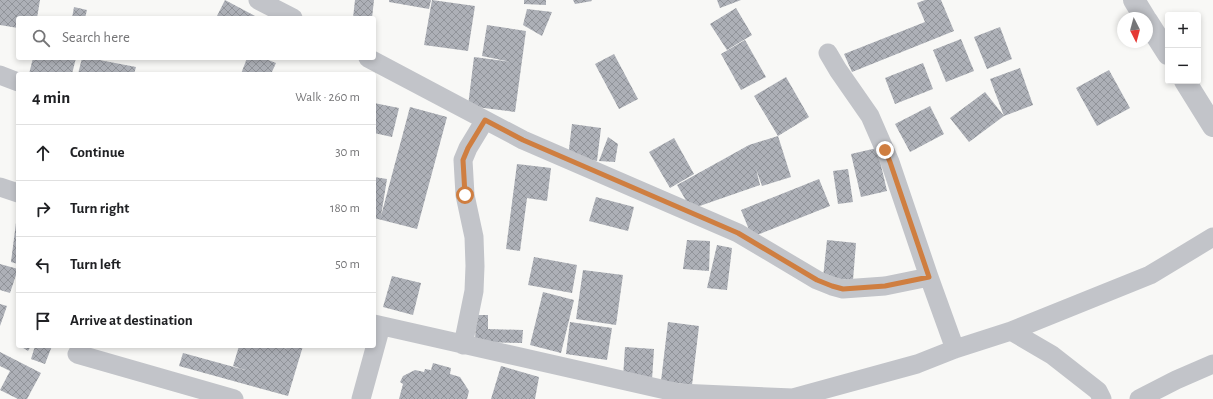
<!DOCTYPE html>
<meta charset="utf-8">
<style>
body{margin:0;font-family:"Alegreya Sans",sans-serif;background:#f6f6f6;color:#202124}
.controls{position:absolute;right:12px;top:12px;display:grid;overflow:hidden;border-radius:4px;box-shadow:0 2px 6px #0003}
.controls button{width:36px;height:36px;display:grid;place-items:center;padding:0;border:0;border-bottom:1px solid #e0e0e0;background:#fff;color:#202124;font:20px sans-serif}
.compass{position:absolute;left:1117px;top:12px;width:36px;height:36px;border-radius:50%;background:#fff;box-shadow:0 2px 6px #0003;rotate:174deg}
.stop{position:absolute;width:12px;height:12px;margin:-9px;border:3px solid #cf7e40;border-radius:50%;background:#fff}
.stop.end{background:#cf7e40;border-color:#fff;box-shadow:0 1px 4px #0008}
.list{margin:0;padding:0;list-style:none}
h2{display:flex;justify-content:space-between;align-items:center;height:52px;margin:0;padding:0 16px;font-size:17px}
h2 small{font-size:13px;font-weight:400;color:#757577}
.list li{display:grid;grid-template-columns:26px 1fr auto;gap:12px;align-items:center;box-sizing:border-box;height:56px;padding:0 16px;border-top:1px solid #e0e0e0}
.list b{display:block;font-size:15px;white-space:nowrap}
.list em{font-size:13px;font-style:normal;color:#757577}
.icon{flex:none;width:22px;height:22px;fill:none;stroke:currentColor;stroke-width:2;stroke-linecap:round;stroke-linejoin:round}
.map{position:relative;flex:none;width:1213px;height:399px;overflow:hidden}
.search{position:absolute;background:#fff;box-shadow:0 2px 6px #0003;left:16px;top:16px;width:360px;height:44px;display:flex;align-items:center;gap:10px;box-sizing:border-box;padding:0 14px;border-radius:4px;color:#757577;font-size:15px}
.panel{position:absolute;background:#fff;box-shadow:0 2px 6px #0003;left:16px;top:72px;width:360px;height:276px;border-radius:4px}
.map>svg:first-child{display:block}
.building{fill:url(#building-cross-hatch)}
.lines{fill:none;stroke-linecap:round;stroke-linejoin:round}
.minor{stroke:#c2c4c9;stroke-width:19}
.tertiary{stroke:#c2c4c9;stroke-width:22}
.route{stroke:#cf7e40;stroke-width:5}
</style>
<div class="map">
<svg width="1213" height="399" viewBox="0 0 1213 399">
<defs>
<pattern id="building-cross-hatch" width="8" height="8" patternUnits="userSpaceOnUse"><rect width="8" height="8" fill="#adb0b7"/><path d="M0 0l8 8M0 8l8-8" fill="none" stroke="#91949a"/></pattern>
</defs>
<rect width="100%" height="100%" fill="#f8f8f6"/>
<!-- building -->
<path class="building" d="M0,0H40L37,18H18V28L0,25Z
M225,0L257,17V18H216Z
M355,0H374L372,18H353Z
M389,0H431L429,9L389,2Z
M432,0L475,6L468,51L424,45Z
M524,0H546V5L524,4Z
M573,0H591L592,1L575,4Z
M717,0H741L720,8Z
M925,0H941L954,31L852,72L844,54L925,22L917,3Z
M74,7L87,10L85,18H72Z
M736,8L752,35L727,50L710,24Z
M527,9L552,12L542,36L523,25Z
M487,25L526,31L515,112L468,106L474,57L511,62L482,56Z
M1000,27L1012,59L987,69L974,37Z
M961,39L974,71L946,82L933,50Z
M745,40L766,77L741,90L721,54Z
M614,54L638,99L619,109L595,64Z
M33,58H76L72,74H29Z
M82,58H89L136,67L134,74H78Z
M125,58H149V60L125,59Z
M247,58H263L276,63L271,74H241Z
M923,63L933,89L895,104L885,78Z
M1020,68L1033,105L1004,116L969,142L950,118L985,92L1004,116L990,79Z
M1109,70L1130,108L1097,126L1076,88Z
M786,77L809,117L778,136L791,177L762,186L756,169L760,185L691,209L677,185L749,145L778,136L754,96Z
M374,103L399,108L392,137L374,133Z
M930,106L944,134L910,152L895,124Z
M410,107L447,117L417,229L374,218V177L387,179L381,216Z
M572,124L601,128L597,161L568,157Z
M608,137L618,144L615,162L599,161Z
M674,138L694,174L670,188L649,152Z
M877,148L887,191L861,197L851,154Z
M517,164L551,168L547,201L527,198L520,251L506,249Z
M848,169L853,202L838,204L833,171Z
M819,179L830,206L752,237L741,210Z
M596,197L634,207L628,231L589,221Z
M17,215H18V264L11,262Z
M687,240L710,241L709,271L683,269Z
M827,240L856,243L853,280L823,278Z
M717,245L732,248L727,290L707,288Z
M534,257L577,265L572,293L528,285Z
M0,264L18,269L10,293L0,290Z
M583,270L623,275L616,325L576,319Z
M392,276L421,283L413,315L383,307Z
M543,292L574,300L561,353L530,345Z
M0,304L7,306L0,326Z
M476,315H488V329L523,330L522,343L475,342Z
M570,322L612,328L607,360L566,354Z
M668,322L699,326L692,385L661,381Z
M20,346H31L28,351Z
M35,346H52L45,364L31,359Z
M239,346H277L287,349L281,346H303L288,396L179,366L183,353L245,370L233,366Z
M625,347L654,349L652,380L623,378Z
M0,352L41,373L27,399H18L0,390L10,371L0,366Z
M433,363L451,368L450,374L460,377L469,391L467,399H399L403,384L400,382L403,376L415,370L424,372L425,369L431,370Z
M501,366L539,377L535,399H491Z"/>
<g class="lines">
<!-- minor -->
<path class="minor" d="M258,0L293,18
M828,53L838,70L870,116L890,162L929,277
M368,58L523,140L738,233L817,280L832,286L843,289L885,286L929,277L955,349
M0,75L18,82
M0,187L18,193
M374,324L679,393L793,398
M1011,331L1150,275L1213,237
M463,345L474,291L475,266L474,237L465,195L463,160L468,148L485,120
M77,354L234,399
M361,399L381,326
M792,399L793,398L917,364L955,349L1011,331L1052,355L1098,391L1102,399
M1139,399L1176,380L1213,364"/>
<!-- tertiary -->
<path class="tertiary" d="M1134,0L1145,18
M1147,21L1168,54
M1185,81L1213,126"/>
</g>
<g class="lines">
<!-- route -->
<path class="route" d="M465,195L463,160L468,148L485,120L523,140L738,233L817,280L832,286L843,289L885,286L929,277L890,162L885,150"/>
</g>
</svg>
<div class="controls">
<button>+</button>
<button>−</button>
</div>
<svg class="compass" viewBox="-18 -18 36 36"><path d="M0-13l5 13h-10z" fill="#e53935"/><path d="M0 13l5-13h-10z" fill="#757577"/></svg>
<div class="stop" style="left:465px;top:195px"></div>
<div class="stop end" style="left:885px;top:150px"></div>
<div class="search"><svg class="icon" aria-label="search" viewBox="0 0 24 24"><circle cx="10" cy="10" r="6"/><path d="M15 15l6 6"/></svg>Search here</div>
<section class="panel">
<h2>4 min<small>Walk · 260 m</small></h2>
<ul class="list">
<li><svg class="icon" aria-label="ahead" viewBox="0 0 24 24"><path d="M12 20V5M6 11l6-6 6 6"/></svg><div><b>Continue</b></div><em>30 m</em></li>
<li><svg class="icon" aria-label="right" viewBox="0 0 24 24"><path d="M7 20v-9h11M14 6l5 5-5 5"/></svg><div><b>Turn right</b></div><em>180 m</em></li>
<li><svg class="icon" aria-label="left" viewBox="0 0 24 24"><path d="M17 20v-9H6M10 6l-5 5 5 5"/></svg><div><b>Turn left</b></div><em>50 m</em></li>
<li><svg class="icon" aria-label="arrive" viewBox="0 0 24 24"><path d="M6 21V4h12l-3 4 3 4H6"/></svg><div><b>Arrive at destination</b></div></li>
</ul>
</section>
</div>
